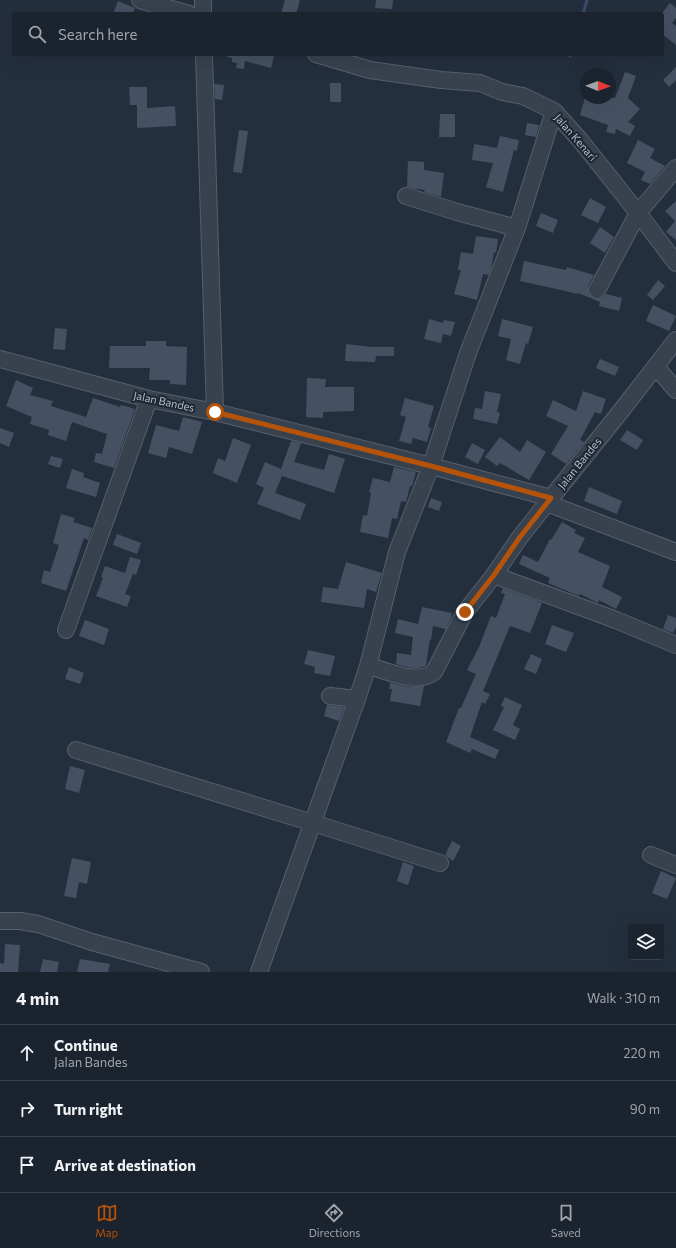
<!DOCTYPE html>
<meta charset="utf-8">
<style>
body{margin:0;font-family:Commissioner,sans-serif;background:#242b36;color:#f1f3f6}
.controls{position:absolute;right:12px;bottom:12px;display:grid;overflow:hidden;border-radius:4px;box-shadow:0 4px 16px #0002}
.controls button{width:36px;height:36px;display:grid;place-items:center;padding:0;border:0;border-bottom:1px solid #39404a;background:#1b232e;color:#f1f3f6;font:20px sans-serif}
.compass{position:absolute;left:580px;top:68px;width:36px;height:36px;border-radius:50%;background:#1b232e;box-shadow:0 4px 16px #0002;rotate:91deg}
.stop{position:absolute;width:12px;height:12px;margin:-9px;border:3px solid #b45309;border-radius:50%;background:#fff}
.stop.end{background:#b45309;border-color:#fff;box-shadow:0 1px 4px #0008}
.list{margin:0;padding:0;list-style:none}
h2{display:flex;justify-content:space-between;align-items:center;height:52px;margin:0;padding:0 16px;font-size:17px}
h2 small{font-size:13px;font-weight:400;color:#a0a4aa}
.list li{display:grid;grid-template-columns:26px 1fr auto;gap:12px;align-items:center;box-sizing:border-box;height:56px;padding:0 16px;border-top:1px solid #39404a}
.list b{display:block;font-size:15px;white-space:nowrap}
.list p{margin:0;font-size:13px;white-space:nowrap;color:#a0a4aa}
.list em{font-size:13px;font-style:normal;color:#a0a4aa}
.icon{flex:none;width:22px;height:22px;fill:none;stroke:currentColor;stroke-width:2;stroke-linecap:round;stroke-linejoin:round}
.map{position:relative;flex:none;width:676px;height:972px;overflow:hidden}
.search{position:absolute;background:#1b232e;box-shadow:0 4px 16px #0002;left:12px;right:12px;top:12px;height:44px;display:flex;align-items:center;gap:10px;box-sizing:border-box;padding:0 14px;border-radius:4px;color:#a0a4aa;font-size:15px}
.sheet{height:220px;background:#1b232e}
nav{display:flex;justify-content:space-around;align-items:center;box-sizing:border-box;height:56px;border-top:1px solid #39404a;background:#1b232e;font-size:11px;color:#a0a4aa}
nav a{display:grid;justify-items:center;gap:2px}
nav .on{color:#b45309}
.map>svg:first-child{display:block}
.lines{fill:none;stroke-linecap:round;stroke-linejoin:round}
.stream{stroke:#394c67;stroke-width:3}
.building{fill:#455162}
.minor-casing{stroke:#565f6c;stroke-width:18}
.minor{stroke:#38414e;stroke-width:16}
.route{stroke:#b45309;stroke-width:5}
.labels{text-anchor:middle;dominant-baseline:central;stroke-width:4;stroke-linejoin:round;paint-order:stroke}
.street-label{font-size:11px;fill:#b4bcc9;stroke:#1d2633}
</style>
<div class="map">
<svg width="676" height="972" viewBox="0 0 676 972">
<rect width="100%" height="100%" fill="#242f3e"/>
<g class="lines">
<!-- stream -->
<path class="stream" d="M583,14L587,0
M570,56V54"/>
</g>
<!-- building -->
<path class="building" d="M285,0H300L296,14H281Z
M376,0H393L392,9L375,8Z
M118,1L135,8L133,14H113Z
M670,3L676,8V18L672,23L676,26V45L662,34V13Z
M228,54H267L274,56L271,68L245,61L244,69L236,68L237,63L232,62V58L227,57Z
M676,67V80L669,87L663,80Z
M625,72L636,76L628,98L640,109L628,122L635,126L630,136L616,129L615,134L606,132L608,125L580,115L585,98H615Z
M330,83H341V102H330Z
M214,84L224,85L222,100L215,99Z
M129,87H147V108L175,106L176,126L137,128V105H130Z
M440,114H455V137H439Z
M527,123L539,125L536,137L525,135Z
M239,130L248,131L242,173L233,172Z
M500,136L519,140L517,151L514,150L503,192L486,187L493,163L472,160L474,144L497,148Z
M638,140L655,149L650,158L665,166L650,184L641,180L645,172L627,163Z
M408,161L424,162V170L444,173L441,197L424,192L425,190L416,189L407,187Z
M590,198L606,207L598,223L581,215Z
M676,201V240L666,232L675,221L665,211Z
M541,213L558,220L553,233L536,226Z
M600,227L614,237L605,253L590,243Z
M476,236L498,239L496,253L494,252L491,269L489,275L483,274L477,300L454,294L461,270H458L461,252L473,254Z
M524,261L566,270L567,267L594,275L588,286V291L589,295L592,298L597,299L602,298L606,294L622,298L619,311L599,306L600,302L578,293L577,294L561,290L520,281Z
M658,280L665,286L653,300L647,295Z
M653,305L676,316L669,331L646,321Z
M429,319L443,323L444,320L455,322L451,336L443,334L441,343L424,339Z
M502,319L533,327L528,344L526,343L520,364L506,360L511,339L498,336Z
M55,328L67,329L65,350L53,349Z
M146,341H166V346L187,347L186,385L170,384V380H149L150,368H109L110,346H146Z
M346,344L372,347H394V356H376L375,362L345,361Z
M600,359L619,367L615,376L596,368Z
M307,378L326,379L325,387H354V411L323,412V418L306,417Z
M16,380L33,388L30,395L53,401L51,406L86,417L93,398L120,407L121,405L135,409L114,468L94,462L96,453L102,454L107,434L72,422L66,441L48,435L49,430L30,424L32,417L6,406Z
M485,391L501,394L497,412L500,413L497,424L473,419L475,408L482,409Z
M583,391L606,399L601,414L595,412L580,440L584,442L566,464L551,454L568,426L546,416L553,400L576,411Z
M405,398L434,406L428,427L431,428L427,442L413,438L411,444L399,441L406,417L400,415Z
M183,417L202,422L192,454L169,447L166,458L148,453L156,425L179,431Z
M0,428L14,433L9,447L0,443Z
M627,430L643,440L637,450L620,440Z
M500,437L520,452L527,440L546,452L529,480L500,463L497,466L485,457Z
M233,438L251,445L237,483L213,473L218,458L225,461Z
M291,441L301,443L294,462L324,470L329,454L345,459L334,493L282,476L275,493L306,504L300,520L257,504L264,488L256,484L265,462L281,469Z
M472,443L485,450L478,464L465,457Z
M51,456L63,459L60,468L48,464Z
M394,467L416,472L412,486H410L406,502L401,501L397,519L392,518L388,538L360,532L363,515L367,516L371,493L369,492L373,478L390,482Z
M72,469L84,473L83,477L100,483L96,497L66,488Z
M589,487L622,501L617,514L584,501Z
M431,498L442,502L439,511L428,507Z
M61,514L75,518L73,522L92,528L88,540L84,538L66,591L41,583L44,570L50,572L59,545L53,543Z
M562,522L576,530L574,533L585,538L578,552L610,566L602,587L622,597L616,609L599,600L598,603L580,594L579,596L548,583L550,578L519,564L523,555L538,562L550,539L551,540Z
M117,534L141,543L137,554L113,545Z
M130,557L141,560L136,575L133,574L125,594L131,596L127,607L96,596L103,578L101,577L105,566L125,573Z
M346,562L382,573L376,592L367,589L364,608L321,602L323,587L338,589Z
M503,588L542,603L530,633L510,626L483,691L490,694L485,704L482,702L470,737L499,750L495,759L472,749L470,753L446,742L459,708H461L476,674L467,670L479,647L491,616L496,618L505,594L501,593Z
M422,607L452,613L451,618L446,629L433,626L431,640L430,639L426,666L418,668H411L396,664L397,653L411,655L413,637L395,633L398,619L418,624Z
M668,615L676,618V627L673,633L663,629Z
M85,620L109,629L104,645L79,636Z
M552,625L574,633L566,652L545,644Z
M308,650L335,656L330,676L314,673L315,667L304,664Z
M531,654L542,659L536,674L524,669Z
M69,667L84,673L80,684L65,679Z
M390,683L409,687L424,686L420,706L390,701L392,689H389Z
M505,697L522,705L513,725L520,729L515,740L493,730L504,707L501,706Z
M327,705L344,707L339,721L324,716Z
M70,766L85,770L79,793L65,789Z
M452,841L461,846L453,861L445,855Z
M72,858L91,862L87,884L79,882L76,898L64,896Z
M403,862L414,866L408,885L397,881Z
M661,871L676,878L667,899L652,893Z
M5,944L20,945L18,972H0V963L4,964Z
M43,959L59,962L57,972H40Z
M80,959L110,964L108,972H77Z"/>
<g class="lines">
<defs>
<path id="minor" d="M140,0L189,14
M203,14V0
M204,54L215,412
M316,54L370,70L441,80L480,83L502,92L523,96L554,111L580,140L638,213L676,263
M406,196L457,212L517,228
M597,290L638,213L676,168
M0,359L149,399L215,412L431,466L551,498L621,411L676,340
M656,367L676,390
M547,503L676,552
M494,575L616,620L676,645
M66,630L149,399
M368,666C387,670 416,686 434,672L465,612L494,575L520,537L551,498
M330,696L357,699
M76,750L313,823L440,863
M651,855L676,865
M0,921H20L38,924L92,942L201,972
M259,972L357,699L368,666L397,552L431,466L468,353L517,228L554,111"/>
</defs>
<!-- minor casing -->
<use href="#minor" class="minor-casing"/>
<!-- minor -->
<use href="#minor" class="minor"/>
</g>
<g class="lines">
<!-- route -->
<path class="route" d="M215,412L431,466L551,498L520,537L494,575L465,612"/>
</g>
<g class="labels">
<!-- street labels -->
<g class="street-label">
<text transform="translate(576 137) rotate(49)">Jalan Kenari</text>
<text transform="translate(164 401) rotate(12)">Jalan Bandes</text>
<text transform="translate(579 463) rotate(-51)">Jalan Bandes</text>
</g>
</g>
</svg>
<div class="controls">
<button><svg class="icon" aria-label="layers" viewBox="0 0 24 24"><path d="M12 4l9 5-9 5-9-5zM3 14l9 5 9-5"/></svg></button>
</div>
<svg class="compass" viewBox="-18 -18 36 36"><path d="M0-13l5 13h-10z" fill="#e53935"/><path d="M0 13l5-13h-10z" fill="#a0a4aa"/></svg>
<div class="stop" style="left:215px;top:412px"></div>
<div class="stop end" style="left:465px;top:612px"></div>
<div class="search"><svg class="icon" aria-label="search" viewBox="0 0 24 24"><circle cx="10" cy="10" r="6"/><path d="M15 15l6 6"/></svg>Search here</div>
</div>
<section class="sheet">
<h2>4 min<small>Walk · 310 m</small></h2>
<ul class="list">
<li><svg class="icon" aria-label="ahead" viewBox="0 0 24 24"><path d="M12 20V5M6 11l6-6 6 6"/></svg><div><b>Continue</b><p>Jalan Bandes</p></div><em>220 m</em></li>
<li><svg class="icon" aria-label="right" viewBox="0 0 24 24"><path d="M7 20v-9h11M14 6l5 5-5 5"/></svg><div><b>Turn right</b></div><em>90 m</em></li>
<li><svg class="icon" aria-label="arrive" viewBox="0 0 24 24"><path d="M6 21V4h12l-3 4 3 4H6"/></svg><div><b>Arrive at destination</b></div></li>
</ul>
</section>
<nav>
<a class="on"><svg class="icon" aria-label="map" viewBox="0 0 24 24"><path d="M3 6l6-2 6 2 6-2v14l-6 2-6-2-6 2zM9 4v14M15 6v14"/></svg>Map</a>
<a><svg class="icon" aria-label="directions" viewBox="0 0 24 24"><path d="M12 3l9 9-9 9-9-9zM9 14v-3h6M13 9l2 2-2 2"/></svg>Directions</a>
<a><svg class="icon" aria-label="saved" viewBox="0 0 24 24"><path d="M7 4h10v16l-5-4-5 4z"/></svg>Saved</a>
</nav>
